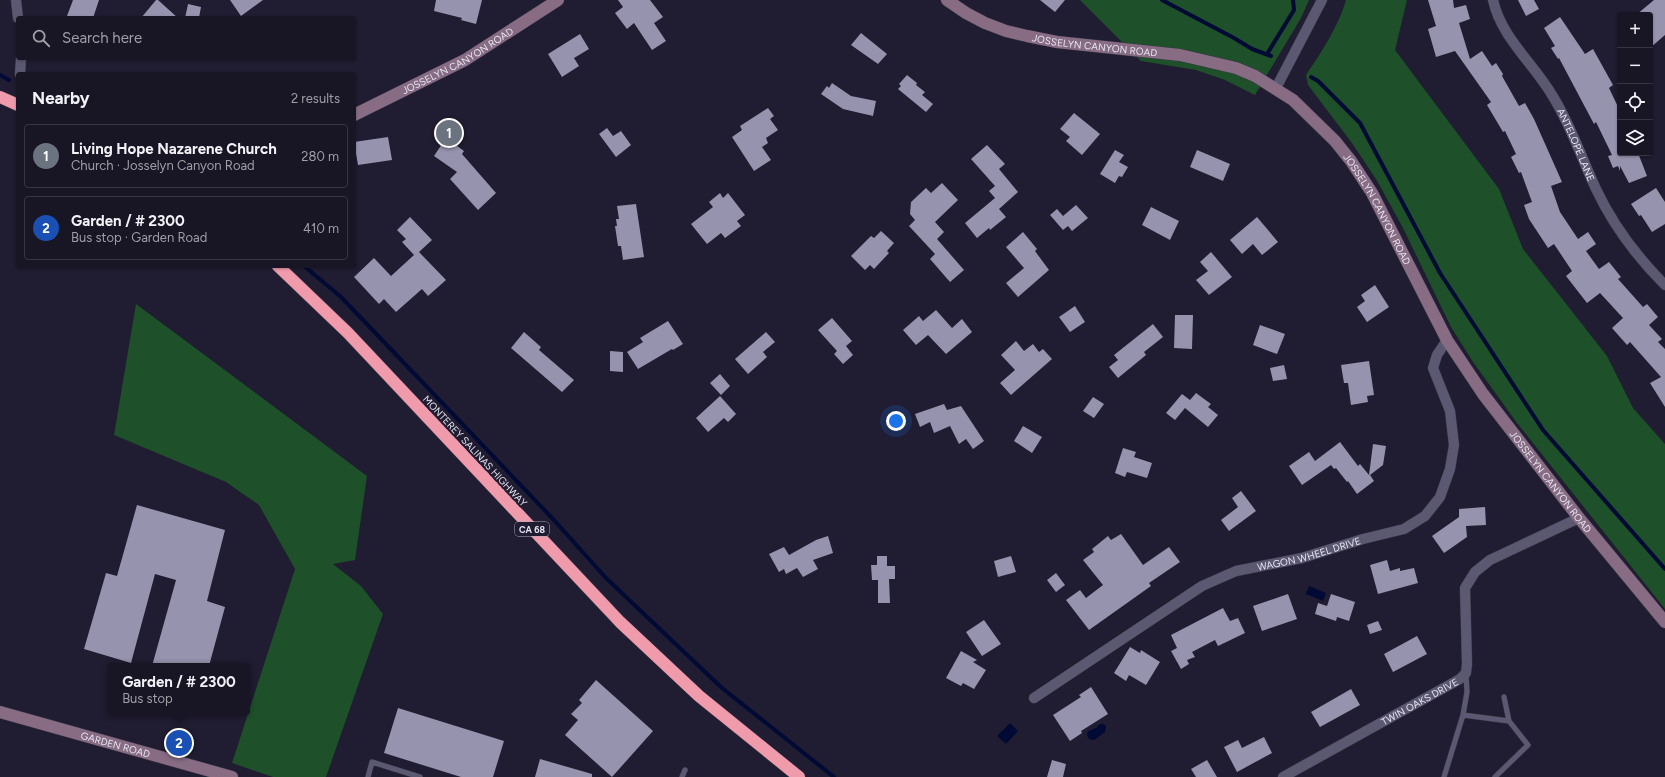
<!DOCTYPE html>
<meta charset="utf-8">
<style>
body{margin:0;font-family:Figtree,sans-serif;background:#211e2d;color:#f1f3f6}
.controls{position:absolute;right:12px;top:12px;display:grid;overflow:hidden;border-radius:4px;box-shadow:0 1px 3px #0004}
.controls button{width:36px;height:36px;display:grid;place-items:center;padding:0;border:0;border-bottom:1px solid #363442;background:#181525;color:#f1f3f6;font:20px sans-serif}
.you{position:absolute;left:896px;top:421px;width:14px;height:14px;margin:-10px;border:3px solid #fff;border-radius:50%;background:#1a73e8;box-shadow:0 0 0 6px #1a73e833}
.badge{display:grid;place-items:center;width:26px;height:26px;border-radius:50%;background:#00d5b7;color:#fff;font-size:13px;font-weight:700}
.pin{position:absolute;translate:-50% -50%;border:2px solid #fff;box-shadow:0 1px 4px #0006}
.popup{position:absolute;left:108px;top:663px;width:142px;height:52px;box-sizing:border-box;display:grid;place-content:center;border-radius:4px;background:#181525;filter:drop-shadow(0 1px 3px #0005);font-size:13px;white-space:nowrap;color:#9f9fa7}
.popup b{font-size:15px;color:#f1f3f6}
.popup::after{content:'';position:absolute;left:50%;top:100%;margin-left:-8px;border:8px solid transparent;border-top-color:#181525}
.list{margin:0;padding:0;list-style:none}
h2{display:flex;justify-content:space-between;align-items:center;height:52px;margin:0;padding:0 16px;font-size:17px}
h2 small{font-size:13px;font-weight:400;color:#9f9fa7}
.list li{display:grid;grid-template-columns:26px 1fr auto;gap:12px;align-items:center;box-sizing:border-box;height:64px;margin:0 8px 8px;padding:0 8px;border:1px solid #363442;border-radius:4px}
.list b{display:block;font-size:15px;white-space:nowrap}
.list p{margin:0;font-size:13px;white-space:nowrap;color:#9f9fa7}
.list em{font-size:13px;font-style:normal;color:#9f9fa7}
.icon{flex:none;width:22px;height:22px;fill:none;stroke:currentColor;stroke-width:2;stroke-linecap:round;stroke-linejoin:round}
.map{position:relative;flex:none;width:1665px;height:777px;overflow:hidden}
.search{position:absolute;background:#181525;box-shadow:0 1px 3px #0004;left:16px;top:16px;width:340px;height:44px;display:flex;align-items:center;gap:10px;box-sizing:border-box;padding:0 14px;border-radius:4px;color:#9f9fa7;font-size:15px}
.panel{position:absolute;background:#181525;box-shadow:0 1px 3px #0004;left:16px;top:72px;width:340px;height:196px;border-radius:4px}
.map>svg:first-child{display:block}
.green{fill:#1e502a}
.water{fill:#010a35}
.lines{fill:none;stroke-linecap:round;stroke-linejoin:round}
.stream{stroke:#010a35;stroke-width:4}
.building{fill:#9693ae}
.lane-casing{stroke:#3a3748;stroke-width:6}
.street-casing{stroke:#3a3748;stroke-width:11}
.secondary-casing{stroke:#3a3748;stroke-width:13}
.highway-casing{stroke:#3a3748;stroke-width:13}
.lane{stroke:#5b5871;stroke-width:5}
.street{stroke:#5b5871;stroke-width:10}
.secondary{stroke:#876c83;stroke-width:12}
.highway{stroke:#ef9bac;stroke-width:12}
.labels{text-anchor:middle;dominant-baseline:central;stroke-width:4;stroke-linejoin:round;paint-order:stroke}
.shield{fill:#201c31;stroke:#aba9b9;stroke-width:1}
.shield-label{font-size:9px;font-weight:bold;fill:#e6e5f3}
.street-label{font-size:10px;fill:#e6e5f3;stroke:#201c31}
</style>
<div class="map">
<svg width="1665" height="777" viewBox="0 0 1665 777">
<rect width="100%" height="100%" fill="#201c31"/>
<!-- green -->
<path class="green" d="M1080,0H1309L1301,18L1255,95L1225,80L1196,70L1141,61Z
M1346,0H1407L1395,50L1499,189L1523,249L1607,356L1633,408L1665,444V609L1517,423L1473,362L1451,327L1402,226L1376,179L1352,143L1308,85L1306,75C1321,53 1339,25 1346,0Z
M136,304L367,476L355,560L333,564L361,586L383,614L326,777H273L232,763L295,569L259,505L226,482L114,435Z"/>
<!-- water -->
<path class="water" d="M1309,586L1326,593L1323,601L1306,594Z
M1010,723L1018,731L1006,744L997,736Z
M1100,724H1103L1106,726L1105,732L1094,740L1089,739L1087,735L1088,731L1096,728Z"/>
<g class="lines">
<!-- stream -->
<path class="stream" d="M1162,0L1234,38L1252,49L1271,56
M1267,54L1294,10L1293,0
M0,75L9,80
M1311,77L1318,81L1360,123L1440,273L1543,430L1665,569
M304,266L341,297L553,519L606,578L722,688L834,777"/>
</g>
<!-- building -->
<path class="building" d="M73,0H99L93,18H74L67,16Z
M156,0H158L178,18H141Z
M230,0H263L241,16Z
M436,0H482L476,24L461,20L462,18L434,11Z
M618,0H650L663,17L654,23L666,41L652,50L634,23L627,29L615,13L623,7Z
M1040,0H1065L1055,12Z
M1428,0H1453L1454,8L1466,5L1470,19L1459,23L1470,59L1482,51L1492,66L1496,63L1503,74L1502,76L1519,106L1525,103L1534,119L1562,182L1551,186L1560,212L1578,239L1588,232L1596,244L1586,251L1599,269L1609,262L1621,277L1618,279L1643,307L1647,304L1658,317L1649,325L1662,339L1658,342L1665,349V407L1650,383L1661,377L1630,342L1627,345L1612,328L1623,318L1600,293L1587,303L1566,276L1572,271L1554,244L1548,248L1529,219L1524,205L1532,202L1521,172L1519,173L1511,157L1516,154L1505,131L1503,132L1487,105L1491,102L1455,51L1436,57L1428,29L1436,26Z
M1518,0H1534L1539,9L1526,16Z
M1654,0H1665V35L1650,48V15H1636Z
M188,4L201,7L199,18H185Z
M1560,17L1585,54L1593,49L1613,85L1609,88L1620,111V153H1638L1647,176L1629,183L1620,166V171L1618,166L1613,168L1608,156L1612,155L1596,122L1594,124L1559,58L1558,59L1551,48L1555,46L1544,28Z
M861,33L887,54L878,64L851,45Z
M580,34L589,49L574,58L579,66L562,77L548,54Z
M907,75L917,83L916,85L925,92L922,95L933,104L926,112L898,89L901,86L899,84Z
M832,83L851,96L876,101L873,116L843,109L821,94L827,86L829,88Z
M768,108L774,116L770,119L778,130L766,138L768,143L762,147L771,160L754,171L732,137L742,130L740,126Z
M1074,113L1100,134L1082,155L1066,141L1070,137L1060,129Z
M607,128L613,136L621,131L631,145L616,157L599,134Z
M388,137L392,160L358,165L354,142Z
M446,138L464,151L462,154L496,193L478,210L450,179L457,172L434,156Z
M987,145L1005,164L999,169L1018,192L999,209L1006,217L990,230L989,228L977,238L965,223L995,198L989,191L995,186L971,159Z
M1115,150L1124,155L1119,162L1128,167L1122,177L1119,176L1115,183L1100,174Z
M1197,150L1230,164L1223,181L1190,167Z
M942,183L958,200L935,222L944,232L937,239L964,270L950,282L930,259L935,254L909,226L915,220L910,214L911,202L926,188L931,193Z
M1656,188L1665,202V224L1652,232L1641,215L1639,216L1631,204Z
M720,193L723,198L728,193L745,215L737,221L741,226L725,238L721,233L707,244L691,224L713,207L709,202Z
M636,204L644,257L623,260L621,246H618L615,226H617L616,219H619L617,206Z
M1076,205L1088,218L1072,231L1068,226L1063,230L1050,215L1057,209L1063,216Z
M1151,207L1179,221L1170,240L1142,225Z
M410,217L432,240L419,252L446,280L428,296L422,289L396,312L384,299L379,304L354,277L374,258L391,276L414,255L402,242L406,239L397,230Z
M1257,217L1278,242L1262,255L1253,244L1242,254L1230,240Z
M881,231L894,243L887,251L889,253L874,269L870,265L865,270L851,256L871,236L874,238Z
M1023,232L1037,249L1035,251L1049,270L1018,297L1006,283L1024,268L1006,247Z
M1211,252L1232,277L1209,295L1196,280L1208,271L1200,262Z
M1375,285L1389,307L1367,322L1357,307L1365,301L1361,295Z
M1075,306L1085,322L1070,332L1059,317Z
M936,310L952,328L962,319L972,332L946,354L928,335L916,345L903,330L919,316L923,321Z
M1175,315H1193L1192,349L1174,348Z
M832,318L852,341L846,346L853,355L843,364L834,354L837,351L818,330Z
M668,321L683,344L673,350L672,349L638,369L627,352L643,342L640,338Z
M1153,324L1163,337L1144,352L1146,355L1118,378L1109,367L1118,360L1114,355Z
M1260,325L1285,334L1277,354L1253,345Z
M524,332L541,347L539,350L574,380L562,392L511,348Z
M766,332L775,342L763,352L767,357L748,374L735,359Z
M1016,341L1024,351L1033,344L1039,352L1043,349L1052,359L1011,395L1000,383L1015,370L1001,355Z
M610,351L623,352V372L610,371Z
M1369,361L1374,395L1367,396L1368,402L1351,405L1348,383H1344L1341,365Z
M1284,365L1287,379L1273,381L1270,368Z
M720,374L730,386L721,395L710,383Z
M1196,393L1211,404L1208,407L1218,415L1208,427L1185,408L1175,420L1166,413L1182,394L1190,400Z
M720,396L736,414L728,422L724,418L708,432L696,418Z
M1093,397L1104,404L1094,418L1083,411Z
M944,404L947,410L961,406L984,441L973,449L966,439L959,444L950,426L934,433L930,422L920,427L915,414Z
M1023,426L1042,437L1032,453L1014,441Z
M1340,442L1358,466L1360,464L1369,475L1373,444L1386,446L1383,465L1370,475L1374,481L1357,494L1348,481L1347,482L1336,468L1334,469L1331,465L1302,485L1289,466L1309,452L1315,461Z
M1123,448L1136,452L1134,457L1152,463L1147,478L1127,472L1125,477L1115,473Z
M1241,491L1256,511L1229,531L1221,520L1238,507L1232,498Z
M137,505L225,530L207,601L225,607L209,666H152L176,580L155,574L131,663L84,649L106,573L117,576Z
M1485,507L1486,525L1466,526L1467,537L1444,553L1432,536L1459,517V509Z
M1121,534L1143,565L1169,547L1180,562L1149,583L1151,586L1089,630L1066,600L1080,590L1086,598L1103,585L1083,560L1094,552L1092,549L1108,536L1111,540Z
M828,536L833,553L813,560L818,569L803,577L797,568L786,574L784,569L779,572L769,554L784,547L789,555L816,540Z
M877,556H887V566H895V579H889L890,603H878V580H872L871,565H877Z
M1011,556L1016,572L998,577L994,561Z
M1387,560L1390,571L1400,568V571L1414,568L1418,583L1378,594L1370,565Z
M1056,573L1065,585L1056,592L1047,580Z
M1288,594L1297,619L1262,631L1253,606Z
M1331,594L1355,602L1349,621L1337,617L1336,621L1315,614L1318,603L1327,606Z
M1223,608L1230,621L1238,618L1245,633L1218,646L1215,640L1192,652L1195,657L1187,660L1189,664L1181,669L1171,651L1177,648L1171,635Z
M984,620L1001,644L982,656L966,632Z
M1378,621L1382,630L1370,634L1367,625Z
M1417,636L1427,654L1393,672L1384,654Z
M1130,647L1140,653L1141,650L1160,662L1146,685L1129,675L1126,681L1114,673Z
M961,651L977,660L973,662L986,670L974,689L963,683L961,686L946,678Z
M596,680L653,731L612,777L565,735L578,720L571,714L582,703L579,700Z
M1091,687L1108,714L1081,731L1082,733L1070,741L1053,715L1081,697L1079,695Z
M1351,689L1360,705L1320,727L1311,712Z
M398,708L504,741L493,777H461L384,753Z
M1264,737L1272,753L1237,772L1224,747L1238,740L1242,748Z
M540,759L592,774V777H535Z
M1052,760L1066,764L1063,777H1047Z
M1207,760L1217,777H1196L1191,769Z"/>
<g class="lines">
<defs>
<path id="lane" d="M1504,697L1509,721
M1463,715L1509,721L1528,745L1495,777
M368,777L372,762L420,777
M682,777L685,770
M1444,777L1463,715L1467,692L1466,674"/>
<g id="street">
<path d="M16,0L18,18"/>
<path id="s1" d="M1493,0C1501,37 1533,63 1552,95C1571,125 1581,157 1596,189C1613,225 1637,257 1665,285"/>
<path d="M20,74L21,58"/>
<path d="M1276,88L1322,0"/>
<path id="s2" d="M1034,698L1202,586L1236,571L1302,558L1363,539L1404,529L1425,516L1440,497L1450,469L1454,445L1450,411L1433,368L1437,355L1447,340"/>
<path id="s3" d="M1283,777L1460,679L1466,673L1467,664L1465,588L1475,572L1490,560L1579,518"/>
</g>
<g id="secondary">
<path id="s4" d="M947,0L966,13L985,23L1006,31L1027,36L1057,42L1180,55L1236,68L1255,76L1293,100L1335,141L1351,161L1372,193L1447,340L1483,394L1579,518L1665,622"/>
<path id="s5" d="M354,115L465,60L558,0"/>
<path id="s6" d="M0,712L232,777"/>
</g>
<path id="highway" d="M0,97L18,105
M278,266L348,333L620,622L699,696L799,777"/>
</defs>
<!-- lane casing -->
<use href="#lane" class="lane-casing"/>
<!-- street casing -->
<use href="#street" class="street-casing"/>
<!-- secondary casing -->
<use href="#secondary" class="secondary-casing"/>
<!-- highway casing -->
<use href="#highway" class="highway-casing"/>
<!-- lane -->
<use href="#lane" class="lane"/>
<!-- street -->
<use href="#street" class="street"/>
<!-- secondary -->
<use href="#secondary" class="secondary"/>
<!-- highway -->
<use href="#highway" class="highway"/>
</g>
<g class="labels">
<!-- shield labels -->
<rect class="shield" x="515" y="522" width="34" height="14" rx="3"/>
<g class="shield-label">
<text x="532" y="529">CA 68</text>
</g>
<!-- street labels -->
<g class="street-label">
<text stroke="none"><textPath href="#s4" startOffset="157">JOSSELYN CANYON ROAD</textPath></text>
<text stroke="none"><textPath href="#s5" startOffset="117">JOSSELYN CANYON ROAD</textPath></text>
<text stroke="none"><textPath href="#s1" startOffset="168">ANTELOPE LANE</textPath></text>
<text stroke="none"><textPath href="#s4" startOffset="505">JOSSELYN CANYON ROAD</textPath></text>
<text transform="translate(475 451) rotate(47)">MONTEREY SALINAS HIGHWAY</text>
<text stroke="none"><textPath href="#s4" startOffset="829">JOSSELYN CANYON ROAD</textPath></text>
<text stroke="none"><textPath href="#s2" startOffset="314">WAGON WHEEL DRIVE</textPath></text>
<text stroke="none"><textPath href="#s3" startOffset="156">TWIN OAKS DRIVE</textPath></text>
<text stroke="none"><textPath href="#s6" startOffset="120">GARDEN ROAD</textPath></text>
</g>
</g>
</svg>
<div class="controls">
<button>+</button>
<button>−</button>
<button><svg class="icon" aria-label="locate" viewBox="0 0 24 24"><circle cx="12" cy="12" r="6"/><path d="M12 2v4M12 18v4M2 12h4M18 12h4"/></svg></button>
<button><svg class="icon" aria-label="layers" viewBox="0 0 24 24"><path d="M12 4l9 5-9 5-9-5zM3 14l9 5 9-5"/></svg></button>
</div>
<div class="you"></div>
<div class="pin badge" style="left:449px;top:133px;background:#6b7280">1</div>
<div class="pin badge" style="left:179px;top:743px;background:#1a4fb4">2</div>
<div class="popup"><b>Garden / # 2300</b>Bus stop</div>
<div class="search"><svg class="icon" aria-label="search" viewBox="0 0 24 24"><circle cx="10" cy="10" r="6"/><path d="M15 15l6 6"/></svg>Search here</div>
<section class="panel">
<h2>Nearby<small>2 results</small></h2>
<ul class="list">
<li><span class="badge" style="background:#6b7280">1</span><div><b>Living Hope Nazarene Church</b><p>Church · Josselyn Canyon Road</p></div><em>280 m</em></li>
<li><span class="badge" style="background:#1a4fb4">2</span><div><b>Garden / # 2300</b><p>Bus stop · Garden Road</p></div><em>410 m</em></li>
</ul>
</section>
</div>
